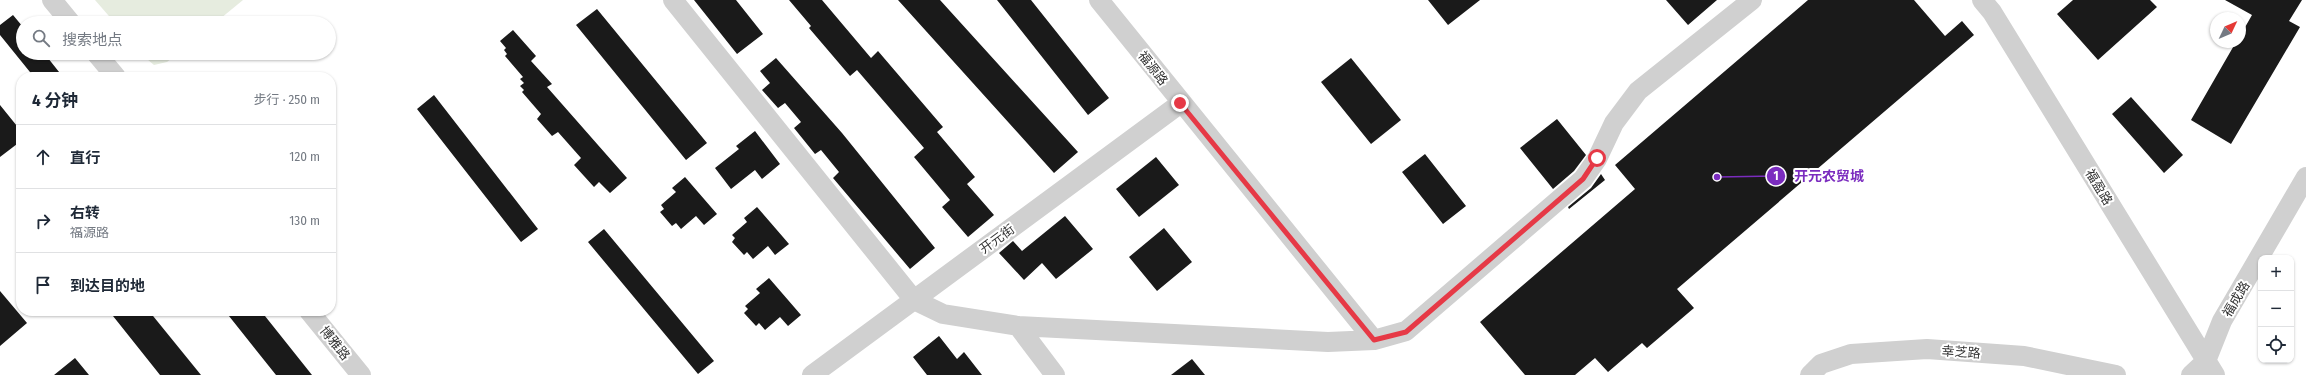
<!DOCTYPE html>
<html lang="zh">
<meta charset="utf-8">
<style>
body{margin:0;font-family:"Fira Sans Condensed","Noto Sans SC",sans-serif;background:#f6f6f7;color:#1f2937}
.controls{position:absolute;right:12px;bottom:12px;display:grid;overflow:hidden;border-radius:8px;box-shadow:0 1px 3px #0004}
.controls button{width:36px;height:36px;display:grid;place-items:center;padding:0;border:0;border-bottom:1px solid #e0e1e3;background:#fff;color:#1f2937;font:20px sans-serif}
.compass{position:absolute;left:2210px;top:12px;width:36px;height:36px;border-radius:50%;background:#fff;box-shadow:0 1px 3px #0004;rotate:46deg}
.stop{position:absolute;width:12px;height:12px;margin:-9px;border:3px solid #e63946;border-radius:50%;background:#fff}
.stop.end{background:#e63946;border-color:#fff;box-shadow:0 1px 4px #0008}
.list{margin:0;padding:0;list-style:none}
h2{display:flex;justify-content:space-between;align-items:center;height:52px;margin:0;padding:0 16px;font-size:17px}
h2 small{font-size:13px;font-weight:400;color:#747a83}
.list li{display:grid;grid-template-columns:26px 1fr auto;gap:12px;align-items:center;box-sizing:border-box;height:64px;padding:0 16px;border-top:1px solid #e0e1e3}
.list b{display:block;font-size:15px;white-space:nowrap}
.list p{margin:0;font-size:13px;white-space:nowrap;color:#747a83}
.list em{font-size:13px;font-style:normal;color:#747a83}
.icon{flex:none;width:22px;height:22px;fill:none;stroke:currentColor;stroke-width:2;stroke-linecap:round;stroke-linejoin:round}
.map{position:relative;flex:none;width:2306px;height:375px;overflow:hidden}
.search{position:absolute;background:#fff;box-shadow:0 1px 3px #0004;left:16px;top:16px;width:320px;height:44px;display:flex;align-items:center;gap:10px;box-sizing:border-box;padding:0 14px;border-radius:22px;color:#747a83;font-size:15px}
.panel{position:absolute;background:#fff;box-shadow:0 1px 3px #0004;left:16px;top:72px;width:320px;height:244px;border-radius:16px}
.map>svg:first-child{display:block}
.green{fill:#e6ecdf}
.building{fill:#1a1a1a}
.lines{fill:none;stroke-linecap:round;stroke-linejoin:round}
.minor{stroke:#d0d0d0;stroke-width:20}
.route{stroke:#e63946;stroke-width:5}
.labels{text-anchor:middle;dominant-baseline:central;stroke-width:4;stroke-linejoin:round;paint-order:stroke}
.street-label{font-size:13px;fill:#333;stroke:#fff}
.leader{fill:none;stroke:#7b2cbf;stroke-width:1.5}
.callout-dot{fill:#7b2cbf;stroke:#fff;stroke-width:1.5}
.mark-label{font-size:12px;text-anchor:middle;font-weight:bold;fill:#fff}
.callout-label{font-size:14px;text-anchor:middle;font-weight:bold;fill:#7b2cbf;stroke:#fff;stroke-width:4;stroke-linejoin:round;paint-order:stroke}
</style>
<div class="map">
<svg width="2306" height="375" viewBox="0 0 2306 375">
<rect width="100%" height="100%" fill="#fff"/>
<!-- green -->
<path class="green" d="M95,0H243L215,23H115Z
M140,53H178L167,62L154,65Z"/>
<!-- building -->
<path class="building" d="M694,0H736L763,34L737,54Z
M789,0H822L871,58L878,51L943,127L937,132L975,177L967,184L994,215L968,237L942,207L950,200L914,157L924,148L857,70L850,76L809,28L811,26Z
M898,0H940L1078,152L1054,173Z
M997,0H1031L1109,98L1088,115Z
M1428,0H1480L1448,25Z
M1666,0H1717L1688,25Z
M1808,0H1914L1945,36L1962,21L1974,35L1677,289L1694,308L1647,348L1642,343L1608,372L1595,358L1575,375H1525L1480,322L1635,189L1615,165Z
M2073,0H2150L2157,7L2098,60L2057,14Z
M2225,0H2302L2289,21L2300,27L2231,144L2191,120L2236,42H2240V36L2252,15Z
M597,9L707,143L686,160L576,25Z
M13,15L23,27V53H44L63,77H34L0,35V25Z
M513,30L536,56L531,61L552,84L547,87L627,178L610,193L599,182L594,187L574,165L581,158L558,132L552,136L537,119L541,114L522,92L524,90L520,86L524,83L520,79L523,77L505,56L507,54L504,50L506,48L500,41Z
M776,58L842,133L935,248L910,269L833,178L839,172L821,150L815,154L794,128L801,122L785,103L778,108L762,90L770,83L760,71Z
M1351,58L1401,120L1371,144L1321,82Z
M434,95L538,229L521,242L417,109Z
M2131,97L2183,155L2164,173L2112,114Z
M0,105L21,131V141L0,157Z
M1557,119L1586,155L1574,171L1553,189L1520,148Z
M755,131L780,164L762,179L755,170L731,189L715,168L739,149L736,146Z
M1425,154L1466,206L1443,224L1402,172Z
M1156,157L1179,185L1139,217L1116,189Z
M1601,174L1605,180L1569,209L1568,207L1591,188Z
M685,177L717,214L704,225L696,216L681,229L676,223L672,226L660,212L664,209L661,205L676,192L672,188Z
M757,207L789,244L775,255L768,246L753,259L747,252L744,255L732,242L735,238L732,235L747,222L744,218Z
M1065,216L1093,249L1056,279L1042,263L1024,280L999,253L1013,241L1022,251Z
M1164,228L1192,262L1157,291L1129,257Z
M604,229L714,361L698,374L588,242Z
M769,278L801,315L788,326L780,317L765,330L759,323L756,326L744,313L748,309L745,306L760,293L756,289Z
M0,291L27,323L0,346Z
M119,311H149L201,375H160L113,316Z
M225,311H261L312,375H276Z
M939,336L957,359L964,352L982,375H927L913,357Z
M75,358L89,375H54Z
M1192,359L1205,375H1171Z"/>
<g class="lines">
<!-- minor -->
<path class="minor" d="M52,0L71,23
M673,0L914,300L943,314L1018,326L1328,342L1374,340L1406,331L1583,179L1597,159L1614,123L1638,91L1752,0
M1099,0L1374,340
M1982,0L1992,12L2215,375
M96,53L116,77
M309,311L361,375
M1018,326L1055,375
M812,375L1181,103
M1810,375L1821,364L1851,354L1927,349L2024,356L2116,375
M2191,375L2206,361L2222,321L2306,177"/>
</g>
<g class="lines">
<!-- route -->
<path class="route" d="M1180,103L1374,340L1406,332L1583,179L1597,158"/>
</g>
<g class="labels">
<!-- street labels -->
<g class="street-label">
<text transform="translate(1153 68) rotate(52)">福源路</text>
<text transform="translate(2099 187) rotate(59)">福盈路</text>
<text transform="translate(997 239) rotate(-36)">开元街</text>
<text transform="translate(2236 299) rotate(-59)">福成路</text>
<text transform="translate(335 343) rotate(51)">博雅路</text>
<text transform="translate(1961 352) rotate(4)">幸芝路</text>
</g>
</g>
<!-- callouts -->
<path class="leader" d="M1717 177L1776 176"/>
<g class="callout-dot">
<circle cx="1717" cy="177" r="4"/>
<circle cx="1776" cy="176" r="10"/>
</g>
<g class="mark-label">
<text x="1776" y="180">1</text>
</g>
<g class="callout-label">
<text x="1829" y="181">开元农贸城</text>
</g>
</svg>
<div class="controls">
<button>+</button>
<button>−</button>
<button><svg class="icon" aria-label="locate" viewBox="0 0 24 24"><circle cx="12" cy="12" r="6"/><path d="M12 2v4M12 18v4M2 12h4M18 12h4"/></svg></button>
</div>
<svg class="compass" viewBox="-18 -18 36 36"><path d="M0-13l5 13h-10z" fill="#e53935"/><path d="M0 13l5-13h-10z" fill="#747a83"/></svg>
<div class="stop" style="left:1597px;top:158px"></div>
<div class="stop end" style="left:1180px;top:103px"></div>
<div class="search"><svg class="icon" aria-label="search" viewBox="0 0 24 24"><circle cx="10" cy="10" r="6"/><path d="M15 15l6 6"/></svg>搜索地点</div>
<section class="panel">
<h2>4 分钟<small>步行 · 250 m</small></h2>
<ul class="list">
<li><svg class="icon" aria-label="ahead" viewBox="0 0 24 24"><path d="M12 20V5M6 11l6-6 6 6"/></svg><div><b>直行</b></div><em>120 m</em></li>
<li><svg class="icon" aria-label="right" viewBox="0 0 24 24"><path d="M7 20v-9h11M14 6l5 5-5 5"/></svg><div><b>右转</b><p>福源路</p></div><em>130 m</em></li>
<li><svg class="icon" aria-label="arrive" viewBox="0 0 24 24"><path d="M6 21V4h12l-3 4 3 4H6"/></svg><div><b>到达目的地</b></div></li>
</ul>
</section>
</div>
